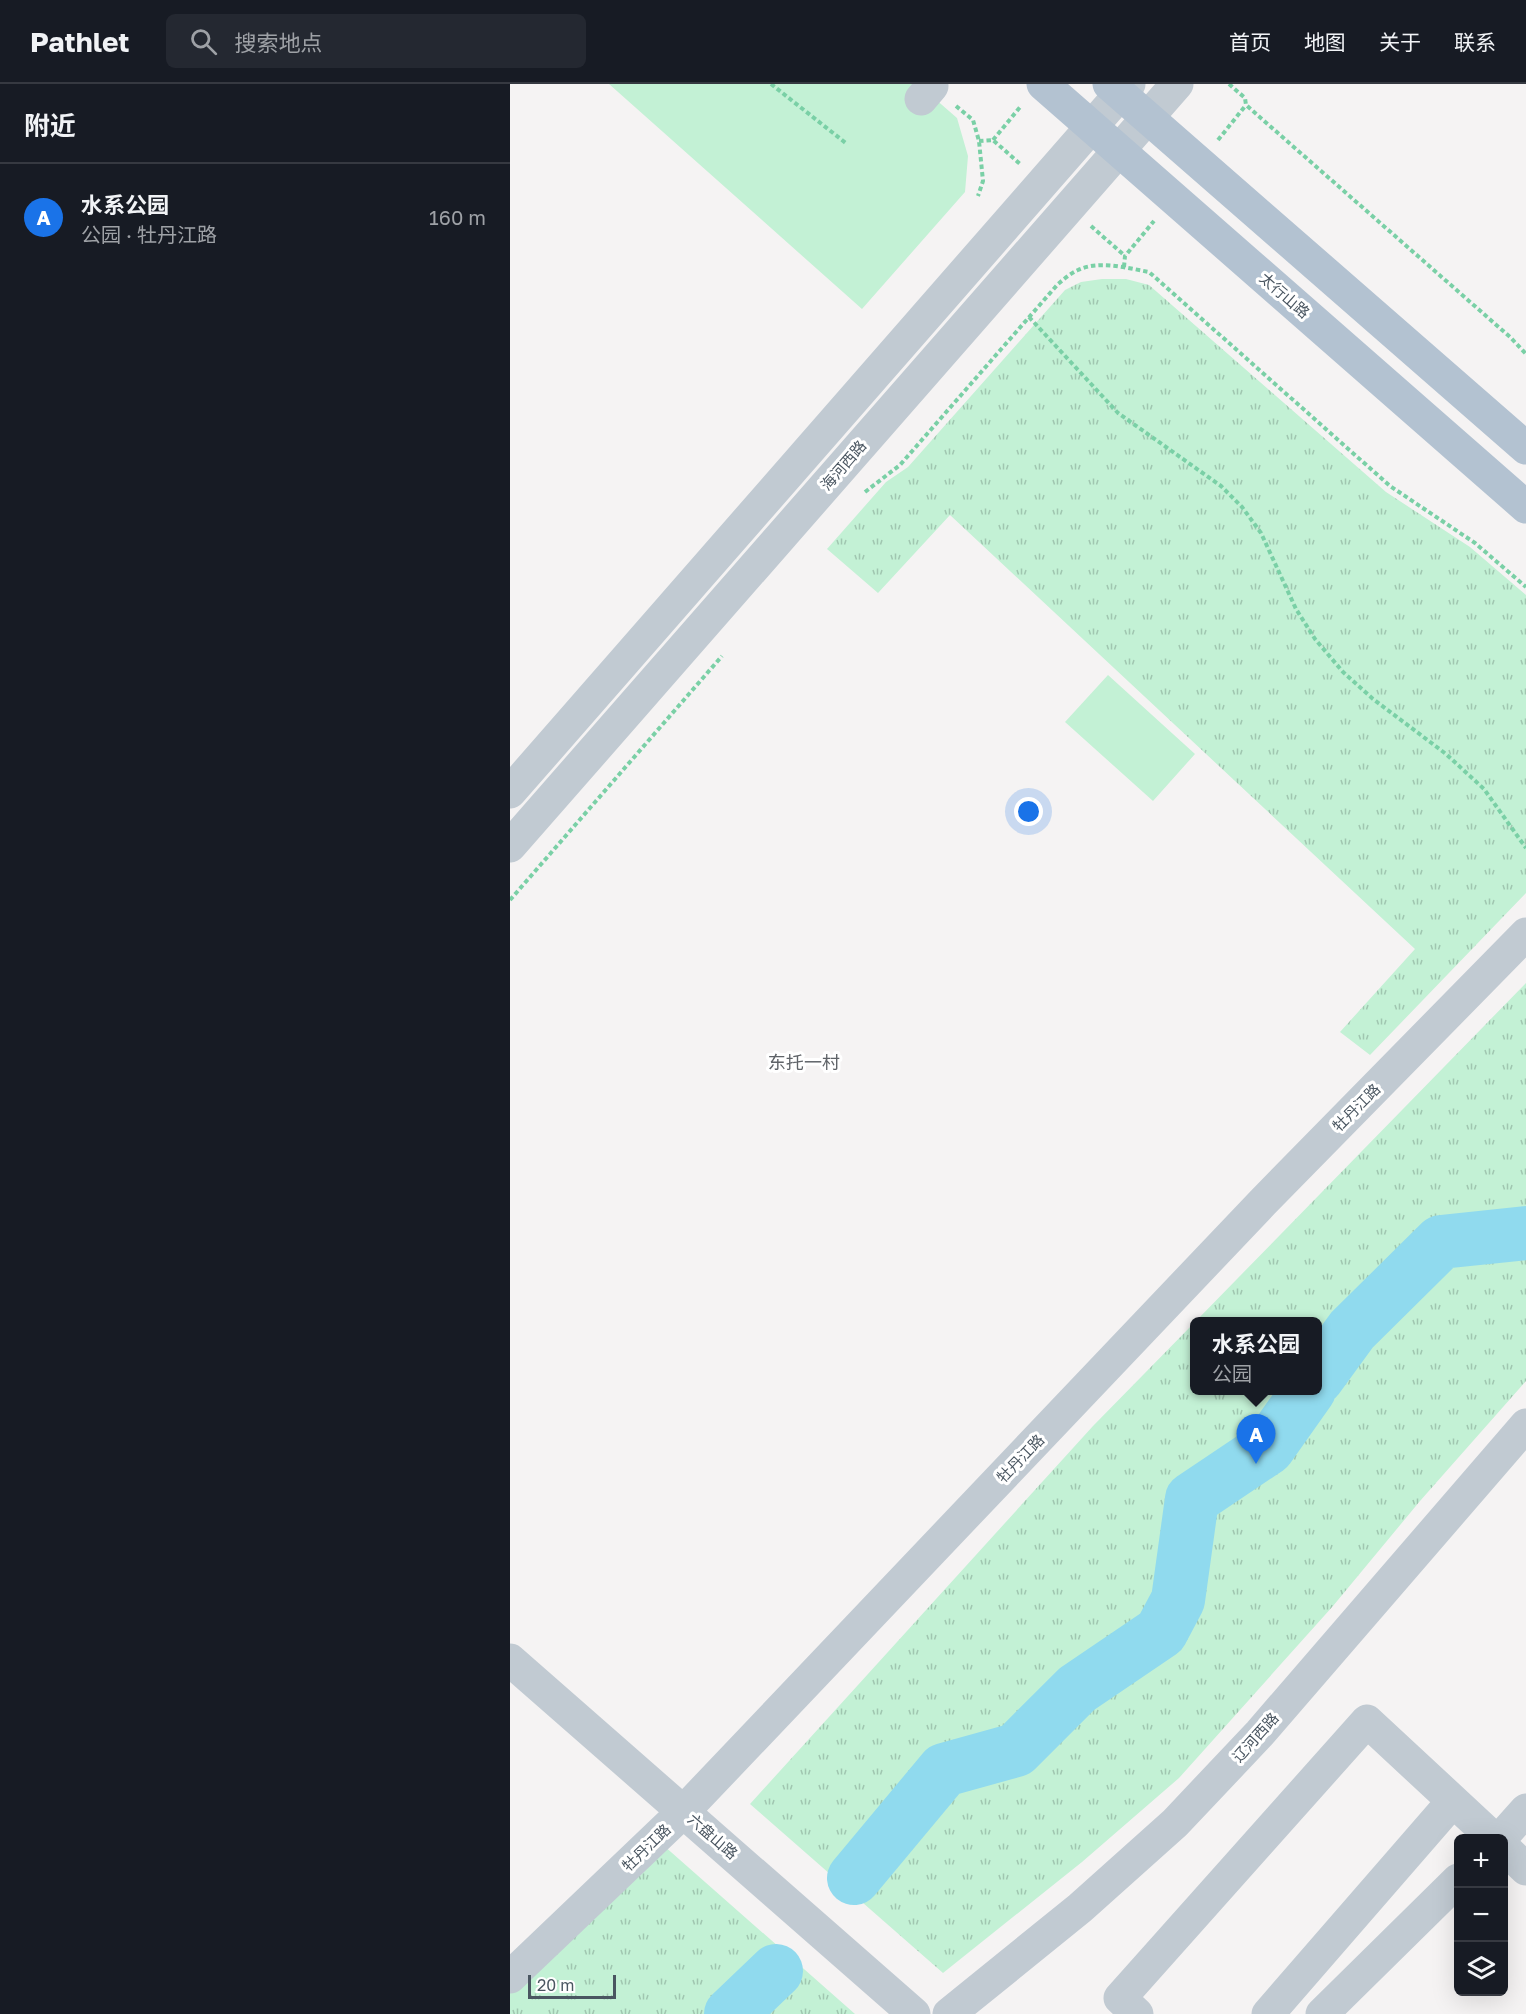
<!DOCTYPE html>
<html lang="zh">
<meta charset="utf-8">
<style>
body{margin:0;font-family:"Golos Text","Noto Sans SC",sans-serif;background:#242831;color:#f1f3f6}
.controls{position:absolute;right:18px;bottom:18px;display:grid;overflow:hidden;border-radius:9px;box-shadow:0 6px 24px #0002}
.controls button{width:54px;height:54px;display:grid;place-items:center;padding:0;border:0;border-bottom:2px solid #363941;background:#171b24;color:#f1f3f6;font:30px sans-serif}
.scale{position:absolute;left:18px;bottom:15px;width:88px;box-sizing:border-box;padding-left:6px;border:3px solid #4a5661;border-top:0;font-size:16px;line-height:21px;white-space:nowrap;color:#4a5661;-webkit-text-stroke:4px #fff;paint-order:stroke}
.you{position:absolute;left:519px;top:728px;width:21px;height:21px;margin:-15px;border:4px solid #fff;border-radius:50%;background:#1a73e8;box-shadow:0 0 0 9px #1a73e833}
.badge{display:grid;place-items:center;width:39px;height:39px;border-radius:50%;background:#1a73e8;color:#fff;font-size:20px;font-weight:700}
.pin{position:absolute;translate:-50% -50px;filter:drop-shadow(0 2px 3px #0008)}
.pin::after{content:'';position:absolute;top:32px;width:21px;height:18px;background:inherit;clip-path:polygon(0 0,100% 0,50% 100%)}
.popup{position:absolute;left:680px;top:1233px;width:132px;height:78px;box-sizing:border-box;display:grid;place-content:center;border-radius:9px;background:#171b24;filter:drop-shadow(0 2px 4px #0005);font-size:20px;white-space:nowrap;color:#9ea1a6}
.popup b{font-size:22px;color:#f1f3f6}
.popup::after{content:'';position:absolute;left:50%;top:100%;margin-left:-12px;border:12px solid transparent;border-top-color:#171b24}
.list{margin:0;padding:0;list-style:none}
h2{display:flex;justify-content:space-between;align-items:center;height:78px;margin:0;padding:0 24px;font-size:26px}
h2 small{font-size:20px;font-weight:400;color:#9ea1a6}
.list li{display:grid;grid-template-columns:39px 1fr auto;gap:18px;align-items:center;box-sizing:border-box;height:108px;padding:0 24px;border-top:2px solid #363941}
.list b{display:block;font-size:22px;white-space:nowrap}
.list p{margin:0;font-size:20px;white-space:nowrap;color:#9ea1a6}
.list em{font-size:20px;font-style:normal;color:#9ea1a6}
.icon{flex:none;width:33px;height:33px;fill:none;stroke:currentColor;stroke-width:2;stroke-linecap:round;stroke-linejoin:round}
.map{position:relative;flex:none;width:1016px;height:1930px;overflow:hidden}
header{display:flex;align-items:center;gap:36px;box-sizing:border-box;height:84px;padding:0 30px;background:#171b24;border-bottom:2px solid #363941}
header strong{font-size:28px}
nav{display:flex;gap:33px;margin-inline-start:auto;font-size:21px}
.search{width:420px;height:54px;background:#242831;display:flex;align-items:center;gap:15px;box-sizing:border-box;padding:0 21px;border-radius:9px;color:#9ea1a6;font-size:22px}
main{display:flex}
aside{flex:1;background:#171b24}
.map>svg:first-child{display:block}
.park{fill:url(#park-tufts)}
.garden{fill:#c3f1d5}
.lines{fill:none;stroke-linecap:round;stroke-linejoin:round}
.river{stroke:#90daee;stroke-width:54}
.path{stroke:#7ad0a6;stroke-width:4;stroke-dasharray:4.5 3;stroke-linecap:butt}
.minor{stroke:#c1cad2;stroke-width:33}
.major{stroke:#b3c2d1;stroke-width:33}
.labels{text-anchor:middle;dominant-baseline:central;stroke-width:6;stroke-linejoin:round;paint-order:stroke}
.street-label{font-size:15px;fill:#4a5661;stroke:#fff}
.quarter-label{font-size:18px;fill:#5f6368;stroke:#fff}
</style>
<header>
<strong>Pathlet</strong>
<div class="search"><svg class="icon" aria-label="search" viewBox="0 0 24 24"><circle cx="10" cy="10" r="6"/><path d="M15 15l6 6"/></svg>搜索地点</div>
<nav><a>首页</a><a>地图</a><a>关于</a><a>联系</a></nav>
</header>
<main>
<aside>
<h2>附近<small></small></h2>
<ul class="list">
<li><span class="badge">A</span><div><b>水系公园</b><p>公园 · 牡丹江路</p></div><em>160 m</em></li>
</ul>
</aside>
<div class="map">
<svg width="1016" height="1930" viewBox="0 0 1016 1930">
<defs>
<pattern id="park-tufts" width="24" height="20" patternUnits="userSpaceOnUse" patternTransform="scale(1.5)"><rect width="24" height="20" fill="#c3f1d5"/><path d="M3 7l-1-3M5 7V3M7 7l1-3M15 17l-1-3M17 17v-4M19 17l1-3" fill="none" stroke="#a0c6b0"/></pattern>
</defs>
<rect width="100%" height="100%" fill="#f5f3f3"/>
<!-- park -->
<path class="park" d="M592,195H616L639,201L876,408L960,463L1016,511V809L860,971L830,948L905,865L440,431L368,509L317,465L376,398L398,383L555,206L571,198Z
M1016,899V1297L910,1417L823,1522L669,1694L572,1778L433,1889L240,1720L583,1342L684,1239V1306H807V1238L686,1237Z
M136,1746L345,1930H0V1891Z"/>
<!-- garden -->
<path class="garden" d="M99,0H408L447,34L458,72L455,108L352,225Z
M598,591L685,670L643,717L555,638Z"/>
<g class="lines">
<!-- river -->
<path class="river" d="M807,1294L842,1246L931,1158L1016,1149
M344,1794L434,1686L506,1666L567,1605L651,1548L668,1516L682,1415L758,1364L799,1306
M221,1930L266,1887"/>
<!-- path -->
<path class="path" d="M261,0L337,60
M719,0L735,14L736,21L1000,253L1016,270
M446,22L463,36L469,57L473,97L468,112
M483,56L511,22
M708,56L736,21
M469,57L483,56L510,80
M581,142L615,172
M614,183L615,172L644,137
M519,233L608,329L711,402L732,423L751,449L786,525L805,555L833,588L863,615L936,670L974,705L1016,764
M355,408L390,381L548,200C554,195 561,189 568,186C589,176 617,184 639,188L880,402L965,459L1016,503
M0,816L212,572"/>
<!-- minor -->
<path class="minor" d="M411,15L422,2
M0,708L619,0
M0,762L667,0
M0,1576L404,1930
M991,1754L1016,1726
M994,1764L1016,1785
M0,1893L174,1727L753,1118L1016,850
M439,1930L570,1824L665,1739L750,1649L1016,1341
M627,1930L610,1914L857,1637L983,1754
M758,1930L943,1717
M812,1930L948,1796"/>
<!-- major -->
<path class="major" d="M533,0L1016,423
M599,0L1016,364"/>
</g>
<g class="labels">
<!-- street labels -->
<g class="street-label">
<text transform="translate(775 211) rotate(41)">太行山路</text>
<text transform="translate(333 381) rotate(-49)">海河西路</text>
<text transform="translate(846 1023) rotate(-45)">牡丹江路</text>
<text transform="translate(510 1374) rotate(-46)">牡丹江路</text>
<text transform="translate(745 1653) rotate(-48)">辽河西路</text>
<text transform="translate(203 1752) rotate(41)">六盘山路</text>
<text transform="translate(136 1763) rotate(-44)">牡丹江路</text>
</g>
<!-- quarter labels -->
<g class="quarter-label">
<text x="294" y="978">东托一村</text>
</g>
</g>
</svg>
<div class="controls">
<button>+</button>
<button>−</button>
<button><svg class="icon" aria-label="layers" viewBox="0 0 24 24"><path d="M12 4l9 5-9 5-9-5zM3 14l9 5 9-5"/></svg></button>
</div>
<div class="scale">20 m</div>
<div class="you"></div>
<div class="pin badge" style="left:746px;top:1380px">A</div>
<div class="popup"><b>水系公园</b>公园</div>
</div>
</main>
